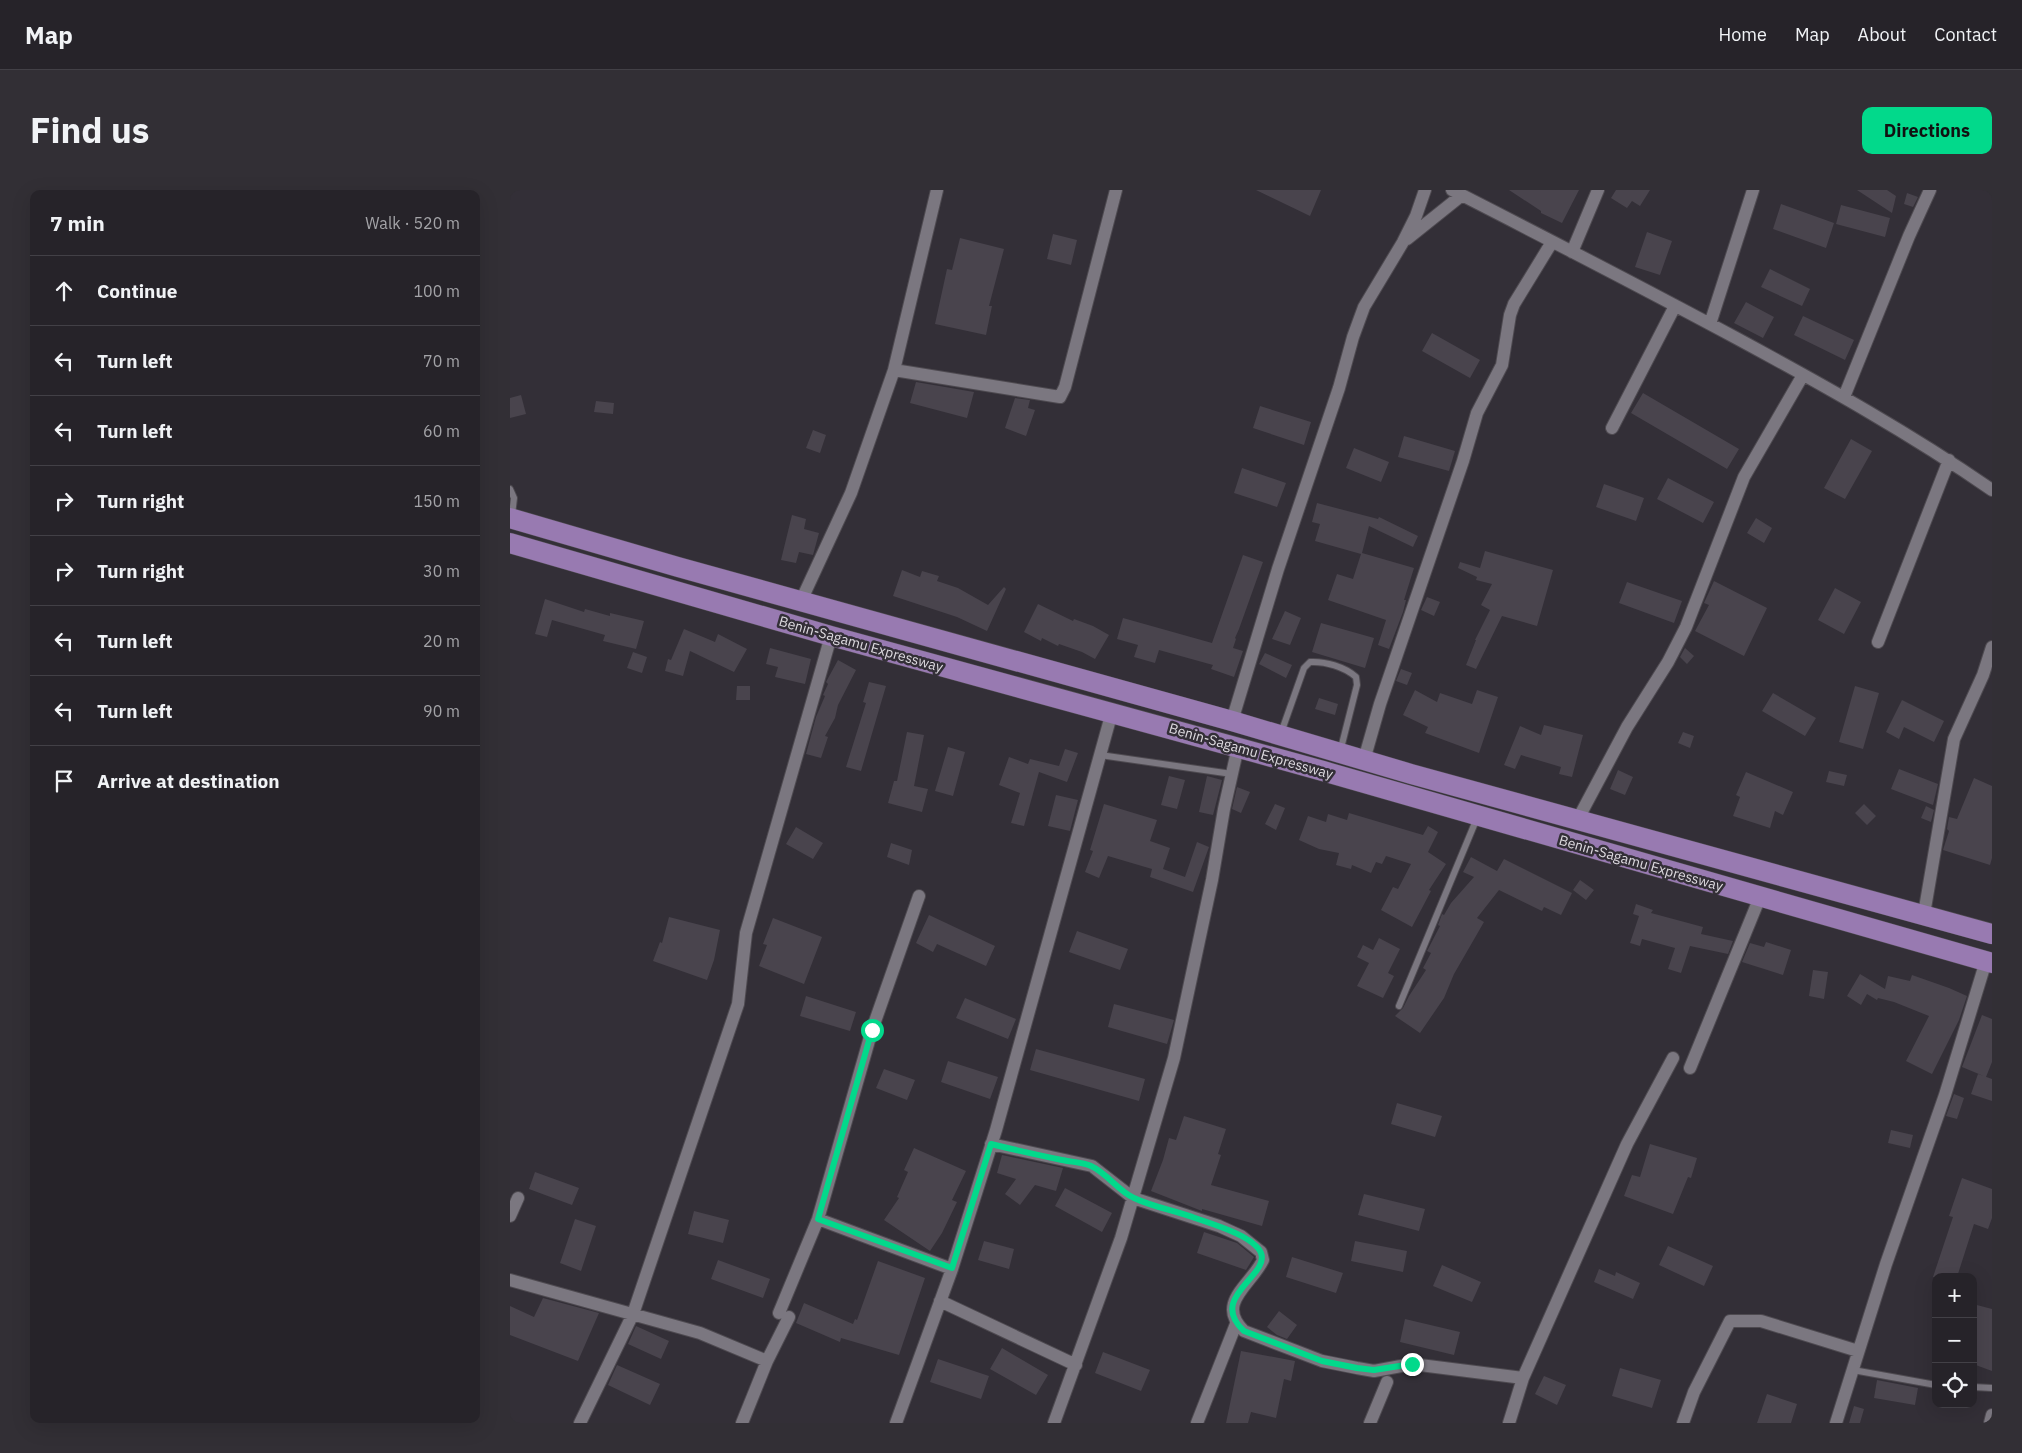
<!DOCTYPE html>
<meta charset="utf-8">
<style>
body{margin:0;font-family:"IBM Plex Sans",sans-serif;background:#322f35;color:#f1f3f6}
.controls{position:absolute;right:15px;bottom:15px;display:grid;overflow:hidden;border-radius:10px;box-shadow:0 5px 20px #0002}
.controls button{width:45px;height:45px;display:grid;place-items:center;padding:0;border:0;border-bottom:1px solid #424046;background:#262329;color:#f1f3f6;font:25px sans-serif}
.stop{position:absolute;width:15px;height:15px;margin:-11px;border:4px solid #02d98b;border-radius:50%;background:#fff}
.stop.end{background:#02d98b;border-color:#fff;box-shadow:0 1px 5px #0008}
.list{margin:0;padding:0;list-style:none}
h2{display:flex;justify-content:space-between;align-items:center;height:65px;margin:0;padding:0 20px;font-size:21px}
h2 small{font-size:16px;font-weight:400;color:#a4a4a8}
.list li{display:grid;grid-template-columns:32px 1fr auto;gap:15px;align-items:center;box-sizing:border-box;height:70px;padding:0 20px;border-top:1px solid #424046}
.list b{display:block;font-size:19px;white-space:nowrap}
.list em{font-size:16px;font-style:normal;color:#a4a4a8}
.icon{flex:none;width:28px;height:28px;fill:none;stroke:currentColor;stroke-width:2;stroke-linecap:round;stroke-linejoin:round}
.map{position:relative;flex:none;width:1482px;height:1233px;overflow:hidden;border-radius:10px}
header{display:flex;align-items:center;gap:30px;box-sizing:border-box;height:70px;padding:0 25px;background:#262329;border-bottom:1px solid #424046}
header strong{font-size:24px}
nav{display:flex;gap:28px;margin-inline-start:auto;font-size:18px}
.intro{display:flex;align-items:center;justify-content:space-between;box-sizing:border-box;height:120px;padding:0 30px}
h1{margin:0;font-size:35px}
.button{padding:12px 22px;border-radius:10px;background:#02d98b;color:#111;font-size:18px;font-weight:700}
main{display:flex;gap:30px;padding:0 30px}
aside{flex:1;background:#262329;border-radius:10px;box-shadow:0 5px 20px #0002}
.map>svg:first-child{display:block}
.building{fill:#49444d}
.lines{fill:none;stroke-linecap:round;stroke-linejoin:round}
.service-casing{stroke:#4e4a50;stroke-width:8}
.minor-casing{stroke:#4e4a50;stroke-width:14}
.trunk-casing{stroke:#4e4a50;stroke-width:21}
.service{stroke:#7b7780;stroke-width:6}
.minor{stroke:#7b7780;stroke-width:12}
.trunk{stroke:#987ab1;stroke-width:20}
.route{stroke:#02d98b;stroke-width:6}
.labels{text-anchor:middle;dominant-baseline:central;stroke-width:5;stroke-linejoin:round;paint-order:stroke}
.street-label{font-size:14px;fill:#dedbe0;stroke:#332f37}
</style>
<header>
<strong>Map</strong>
<nav><a>Home</a><a>Map</a><a>About</a><a>Contact</a></nav>
</header>
<div class="intro"><h1>Find us</h1><a class="button">Directions</a></div>
<main>
<aside>
<h2>7 min<small>Walk · 520 m</small></h2>
<ul class="list">
<li><svg class="icon" aria-label="ahead" viewBox="0 0 24 24"><path d="M12 20V5M6 11l6-6 6 6"/></svg><div><b>Continue</b></div><em>100 m</em></li>
<li><svg class="icon" aria-label="left" viewBox="0 0 24 24"><path d="M17 20v-9H6M10 6l-5 5 5 5"/></svg><div><b>Turn left</b></div><em>70 m</em></li>
<li><svg class="icon" aria-label="left" viewBox="0 0 24 24"><path d="M17 20v-9H6M10 6l-5 5 5 5"/></svg><div><b>Turn left</b></div><em>60 m</em></li>
<li><svg class="icon" aria-label="right" viewBox="0 0 24 24"><path d="M7 20v-9h11M14 6l5 5-5 5"/></svg><div><b>Turn right</b></div><em>150 m</em></li>
<li><svg class="icon" aria-label="right" viewBox="0 0 24 24"><path d="M7 20v-9h11M14 6l5 5-5 5"/></svg><div><b>Turn right</b></div><em>30 m</em></li>
<li><svg class="icon" aria-label="left" viewBox="0 0 24 24"><path d="M17 20v-9H6M10 6l-5 5 5 5"/></svg><div><b>Turn left</b></div><em>20 m</em></li>
<li><svg class="icon" aria-label="left" viewBox="0 0 24 24"><path d="M17 20v-9H6M10 6l-5 5 5 5"/></svg><div><b>Turn left</b></div><em>90 m</em></li>
<li><svg class="icon" aria-label="arrive" viewBox="0 0 24 24"><path d="M6 21V4h12l-3 4 3 4H6"/></svg><div><b>Arrive at destination</b></div></li>
</ul>
</aside>
<div class="map">
<svg width="1482" height="1233" viewBox="0 0 1482 1233">
<rect width="100%" height="100%" fill="#332f37"/>
<!-- building -->
<path class="building" d="M746,0H811L800,26Z
M999,0H1069L1052,33L1031,23V21Z
M1106,0H1140L1130,16L1122,11L1117,18L1101,8Z
M1347,0H1377L1386,6L1382,23Z
M1397,3L1408,7L1403,17L1394,14Z
M1271,14L1324,33L1316,58L1263,39Z
M1331,15L1380,28L1375,47L1326,34Z
M1137,42L1162,51L1150,85L1125,77Z
M543,44L567,50L561,75L537,69Z
M450,48L494,59L479,116H482L476,145L425,134L437,79L442,80Z
M1260,79L1300,99L1292,116L1251,97Z
M1236,112L1264,127L1253,148L1224,133Z
M1293,126L1344,150L1335,170L1284,145Z
M922,143L970,170L960,188L912,161Z
M406,192L464,202L457,228L400,213Z
M1133,203L1229,259L1217,279L1121,223Z
M11,205L16,224L0,228V208Z
M505,208L520,210L518,218L525,220L516,246L495,238Z
M86,211L104,213L103,224L84,222Z
M750,216L801,232L794,255L743,238Z
M303,240L316,245L310,263L296,258Z
M894,246L945,261L939,281L888,267Z
M1341,249L1362,261L1335,309L1314,298Z
M844,258L879,272L871,292L836,278Z
M732,278L776,293L767,317L724,303Z
M1158,288L1204,312L1193,333L1147,309Z
M1094,294L1134,308L1126,331L1086,317Z
M807,313L868,329L869,327L908,346L903,357L859,336L852,363L904,378L894,410H896L893,422L879,459L868,455L876,430L818,410L827,384L843,389L851,364L805,351L810,334L802,332Z
M282,325L296,329L294,339L309,343L303,365L289,362L286,373L271,370Z
M1246,328L1262,338L1254,353L1237,343Z
M975,361L1043,380L1027,436L992,426L966,479L956,475L966,450H965L980,420L971,415L982,394L966,390L967,387L948,378L950,372L970,378Z
M733,365L753,372L729,439L725,448L726,449L723,458L733,461L724,487L701,479L703,475L649,460L645,473L624,467L628,455L607,449L613,428L702,453Z
M392,380L410,387L412,381L429,386L427,391L448,398L478,415L494,397L496,399L477,441L447,427L383,406Z
M1204,391L1257,418L1234,466L1185,441L1199,415L1194,413Z
M1117,392L1172,411L1164,433L1109,413Z
M1325,398L1351,412L1334,444L1308,430Z
M917,407L930,412L924,426L911,420Z
M35,409L74,422L75,419L100,426V423L134,431L126,459L93,451L95,445L42,430L37,447L25,444Z
M528,414L563,431L564,429L583,436L599,445L585,469L572,462L549,454L548,456L532,448L531,451L514,442Z
M775,421L791,428L780,455L762,449Z
M811,433L864,448L855,478L802,462Z
M174,439L205,452L208,444L237,459L224,482L180,461L173,486L155,481L158,469L161,470Z
M260,458L301,469L295,494L265,487L268,477L256,474Z
M1175,458L1184,466L1177,474L1170,467Z
M123,462L137,467L132,483L117,478Z
M755,463L782,475L776,488L749,474Z
M328,470L346,480L328,515L325,528L315,546L318,547L311,568L296,564L306,527L315,506L313,505L318,494L316,492Z
M891,479L902,483L897,495L886,491Z
M359,492L376,496L351,581L336,577L356,513L353,512Z
M227,496H240V510H226Z
M1345,496L1369,503L1353,559L1329,552Z
M905,500L927,512L930,503L962,514L967,500L988,507L969,563L915,543L918,537L893,525Z
M1263,503L1306,528L1295,546L1252,521Z
M809,508L828,514L825,525L805,519Z
M1392,510L1434,531L1424,552L1394,537L1389,549L1376,542Z
M1034,535L1073,545L1062,587L1049,584L1051,577L1011,565L1005,579L994,575L1010,536L1031,545Z
M397,542L414,545L404,596L418,599L412,622L378,613L384,591H387Z
M1173,542L1184,546L1180,558L1168,553Z
M438,557L455,562L443,606L425,601Z
M555,559L568,563L557,592L529,582L514,636L501,633L510,603L489,595L499,567L518,574L520,569L549,576Z
M1389,579L1428,594L1423,615L1381,599Z
M1108,580L1123,587L1115,605L1100,599Z
M1319,581L1337,585L1334,596L1316,592Z
M1236,582L1283,602L1273,625L1265,621L1260,638L1223,626L1230,607L1226,605Z
M659,586L675,590L667,619L651,615Z
M697,586L712,590L703,625L689,622Z
M1464,588L1482,596V668L1480,675L1433,660L1439,641L1437,639L1439,627L1447,629Z
M727,597L740,602L731,623L722,619Z
M546,605L568,610L560,641L538,636Z
M594,614L647,630L640,651L660,658L653,679L675,687L687,652L699,657L683,702L640,687L642,679L598,666L589,688L575,682L583,661L580,660Z
M765,614L775,618L766,640L755,634Z
M1354,614L1366,626L1357,635L1345,623Z
M1416,616L1424,620L1421,632L1411,628Z
M839,623L913,645L918,636L928,642L918,662L936,674L919,700L921,701L902,737L871,720L883,697L888,699L901,674L876,666L872,674L866,672L861,683L842,675L841,679L826,675L829,663L809,659L789,650L798,626L816,632L818,624L837,630Z
M286,637L313,653L303,669L276,654Z
M381,653L402,660L399,675L377,667Z
M961,667L987,681L994,669L1062,703L1051,725L1034,717L1032,721L989,700L967,728L974,732L944,784L934,808L910,843L885,826L893,818L899,806L916,780L913,778L921,763L917,761L930,736L928,735L932,724L934,725L941,713L964,687L953,682Z
M1070,690L1084,700L1076,710L1063,700Z
M1126,714L1143,720L1141,723L1193,737L1191,744L1223,751L1218,764L1180,756L1171,783L1158,779L1165,758L1132,749L1130,756L1120,753L1129,726L1123,724Z
M419,725L485,756L476,776L427,754L423,762L406,753Z
M159,727L210,740L204,770L197,790L143,771L150,752L152,753Z
M263,728L312,747L294,794L249,776L257,755L253,754Z
M567,741L618,759L610,780L559,762Z
M869,748L890,759L878,783L884,786L873,808L847,796L859,773L847,767L853,755L863,760Z
M1256,752L1281,760L1273,785L1232,772L1240,753L1254,757Z
M1303,780L1318,782L1314,809L1299,806Z
M1350,784L1375,799L1378,786L1400,791L1402,785L1439,798L1457,806L1449,830L1422,884L1396,871L1419,826L1384,812L1368,808L1367,810L1357,804L1351,815L1337,806Z
M296,806L346,822L340,841L290,826Z
M455,808L506,829L498,849L446,828Z
M604,814L664,830L657,854L598,837Z
M1472,825L1482,829V872L1476,887L1452,877Z
M526,859L635,889L629,911L520,880Z
M438,871L488,887L480,909L431,892Z
M374,879L405,890L397,910L366,898Z
M1468,884L1482,889V911L1461,904Z
M1444,904L1454,908L1447,929L1436,926Z
M887,913L932,926L925,947L881,934Z
M674,926L716,939L708,964L711,965L701,995L759,1011L752,1036L692,1019V1021L641,1001L653,970L659,948L666,950Z
M1381,940L1403,945L1400,958L1378,953Z
M1140,954L1187,968L1181,988L1178,987L1163,1024L1114,1006L1122,985L1130,987Z
M404,958L456,981L442,1010L447,1012L432,1043L420,1061L374,1030L389,1008L387,1007L398,982L394,980Z
M492,965L553,978L546,1001L525,995L510,1015L495,1004L506,989L487,983Z
M25,982L69,998L62,1015L19,999Z
M1452,988L1482,999V1028L1478,1039L1464,1034L1447,1087H1423L1443,1027L1439,1026Z
M555,998L602,1023L592,1042L545,1016Z
M854,1004L915,1019L909,1041L848,1025Z
M184,1021L219,1030L213,1053L178,1044Z
M65,1029L86,1036L71,1081L50,1073Z
M694,1042L727,1053L744,1067L736,1080L687,1063Z
M474,1051L504,1059L499,1079L468,1070Z
M845,1051L897,1061L893,1082L841,1071Z
M1158,1056L1203,1076L1194,1096L1149,1075Z
M782,1067L833,1083L826,1103L776,1087Z
M208,1070L260,1089L253,1108L201,1089Z
M368,1071L415,1088L389,1165L331,1148L330,1152L286,1133L294,1113L343,1134L345,1129L347,1130Z
M932,1075L971,1092L962,1112L923,1096Z
M1089,1079L1105,1086L1106,1082L1130,1093L1123,1109L1084,1092Z
M33,1108L89,1123L68,1171L0,1145V1116L24,1127Z
M1463,1114L1482,1119V1181L1463,1174Z
M769,1121L787,1135L777,1149L767,1145L757,1137Z
M895,1129L950,1142L944,1165L890,1152Z
M126,1136L159,1151L151,1169L118,1154Z
M492,1158L538,1185L526,1205L480,1179Z
M731,1161L785,1171L781,1191L774,1189L766,1228L741,1222L738,1233H716Z
M593,1162L640,1180L631,1201L585,1183Z
M428,1169L479,1186L471,1209L420,1192Z
M107,1175L150,1194L140,1215L98,1195Z
M1110,1178L1151,1190L1142,1218L1102,1206Z
M1034,1186L1056,1195L1047,1215L1025,1204Z
M1367,1190L1408,1198L1405,1215L1364,1208Z
M1257,1204L1287,1214L1281,1233H1247Z
M1344,1216L1354,1219L1350,1233H1339Z"/>
<g class="lines">
<defs>
<path id="service" d="M0,299L4,308L2,325
M771,543L794,478L800,472C815,471 835,477 846,487L847,495L830,562
M590,565L722,584
M889,816L967,628
M1343,1180L1426,1195
M1463,1197L1482,1198"/>
<path id="minor" d="M942,0C1038,49 1133,98 1228,149C1315,196 1401,244 1482,300
M897,49L952,5
M1062,62L1088,0
M1200,134L1243,0
M384,180L550,207L555,197L606,0
M1334,207L1399,46L1420,0
M1102,238L1165,116
M291,411L341,303L384,180L427,0
M1368,452L1439,270
M722,531L768,379L829,198L843,147L854,117L893,52L906,26L915,0
M854,570L870,514L953,271L967,223L992,175L1000,125L1004,114L1042,52
M1068,629L1117,537L1158,472L1176,437L1234,287L1293,185
M1414,724L1444,549L1473,485L1482,457
M1180,878L1250,707
M481,954L582,976L623,1008L709,1036L731,1046L751,1062L753,1070C741,1095 705,1113 734,1141L812,1171L847,1178L864,1181L902,1174L1013,1188L999,1233
M0,1026L8,1008
M308,1029L442,1079
M0,1090L190,1143L257,1171
M430,1111L566,1175
M269,1123L308,1029L362,840L409,706
M1013,1188L1117,954L1163,868
M70,1233L123,1124L228,814L236,743L321,446
M232,1233L257,1171L279,1127
M386,1233L442,1079L486,940L602,522
M544,1233L611,1048L664,868L702,690L714,619L728,557
M687,1233L726,1134
M860,1233L877,1192
M1173,1233L1184,1202L1220,1131H1251L1348,1161
M1326,1233L1376,1074L1435,905L1476,771
M1480,1233L1482,1225"/>
<path id="trunk" d="M0,328L168,377L722,531L901,584L1482,744
M0,353L321,446L813,581L1482,773"/>
</defs>
<!-- service casing -->
<use href="#service" class="service-casing"/>
<!-- minor casing -->
<use href="#minor" class="minor-casing"/>
<!-- trunk casing -->
<use href="#trunk" class="trunk-casing"/>
<!-- service -->
<use href="#service" class="service"/>
<!-- minor -->
<use href="#minor" class="minor"/>
<!-- trunk -->
<use href="#trunk" class="trunk"/>
</g>
<g class="lines">
<!-- route -->
<path class="route" d="M362,840L308,1029L442,1078L481,954C505,960 528,965 552,970C561,972 573,972 581,976C597,983 608,1001 624,1008C643,1017 666,1021 685,1028C702,1034 744,1046 751,1063C760,1086 697,1107 734,1141L812,1171L847,1178L864,1180L902,1174"/>
</g>
<g class="labels">
<!-- street labels -->
<g class="street-label">
<text transform="translate(351 454) rotate(16)">Benin-Sagamu Expressway</text>
<text transform="translate(741 561) rotate(16)">Benin-Sagamu Expressway</text>
<text transform="translate(1131 673) rotate(16)">Benin-Sagamu Expressway</text>
</g>
</g>
</svg>
<div class="controls">
<button>+</button>
<button>−</button>
<button><svg class="icon" aria-label="locate" viewBox="0 0 24 24"><circle cx="12" cy="12" r="6"/><path d="M12 2v4M12 18v4M2 12h4M18 12h4"/></svg></button>
</div>
<div class="stop" style="left:362px;top:840px"></div>
<div class="stop end" style="left:902px;top:1174px"></div>
</div>
</main>
